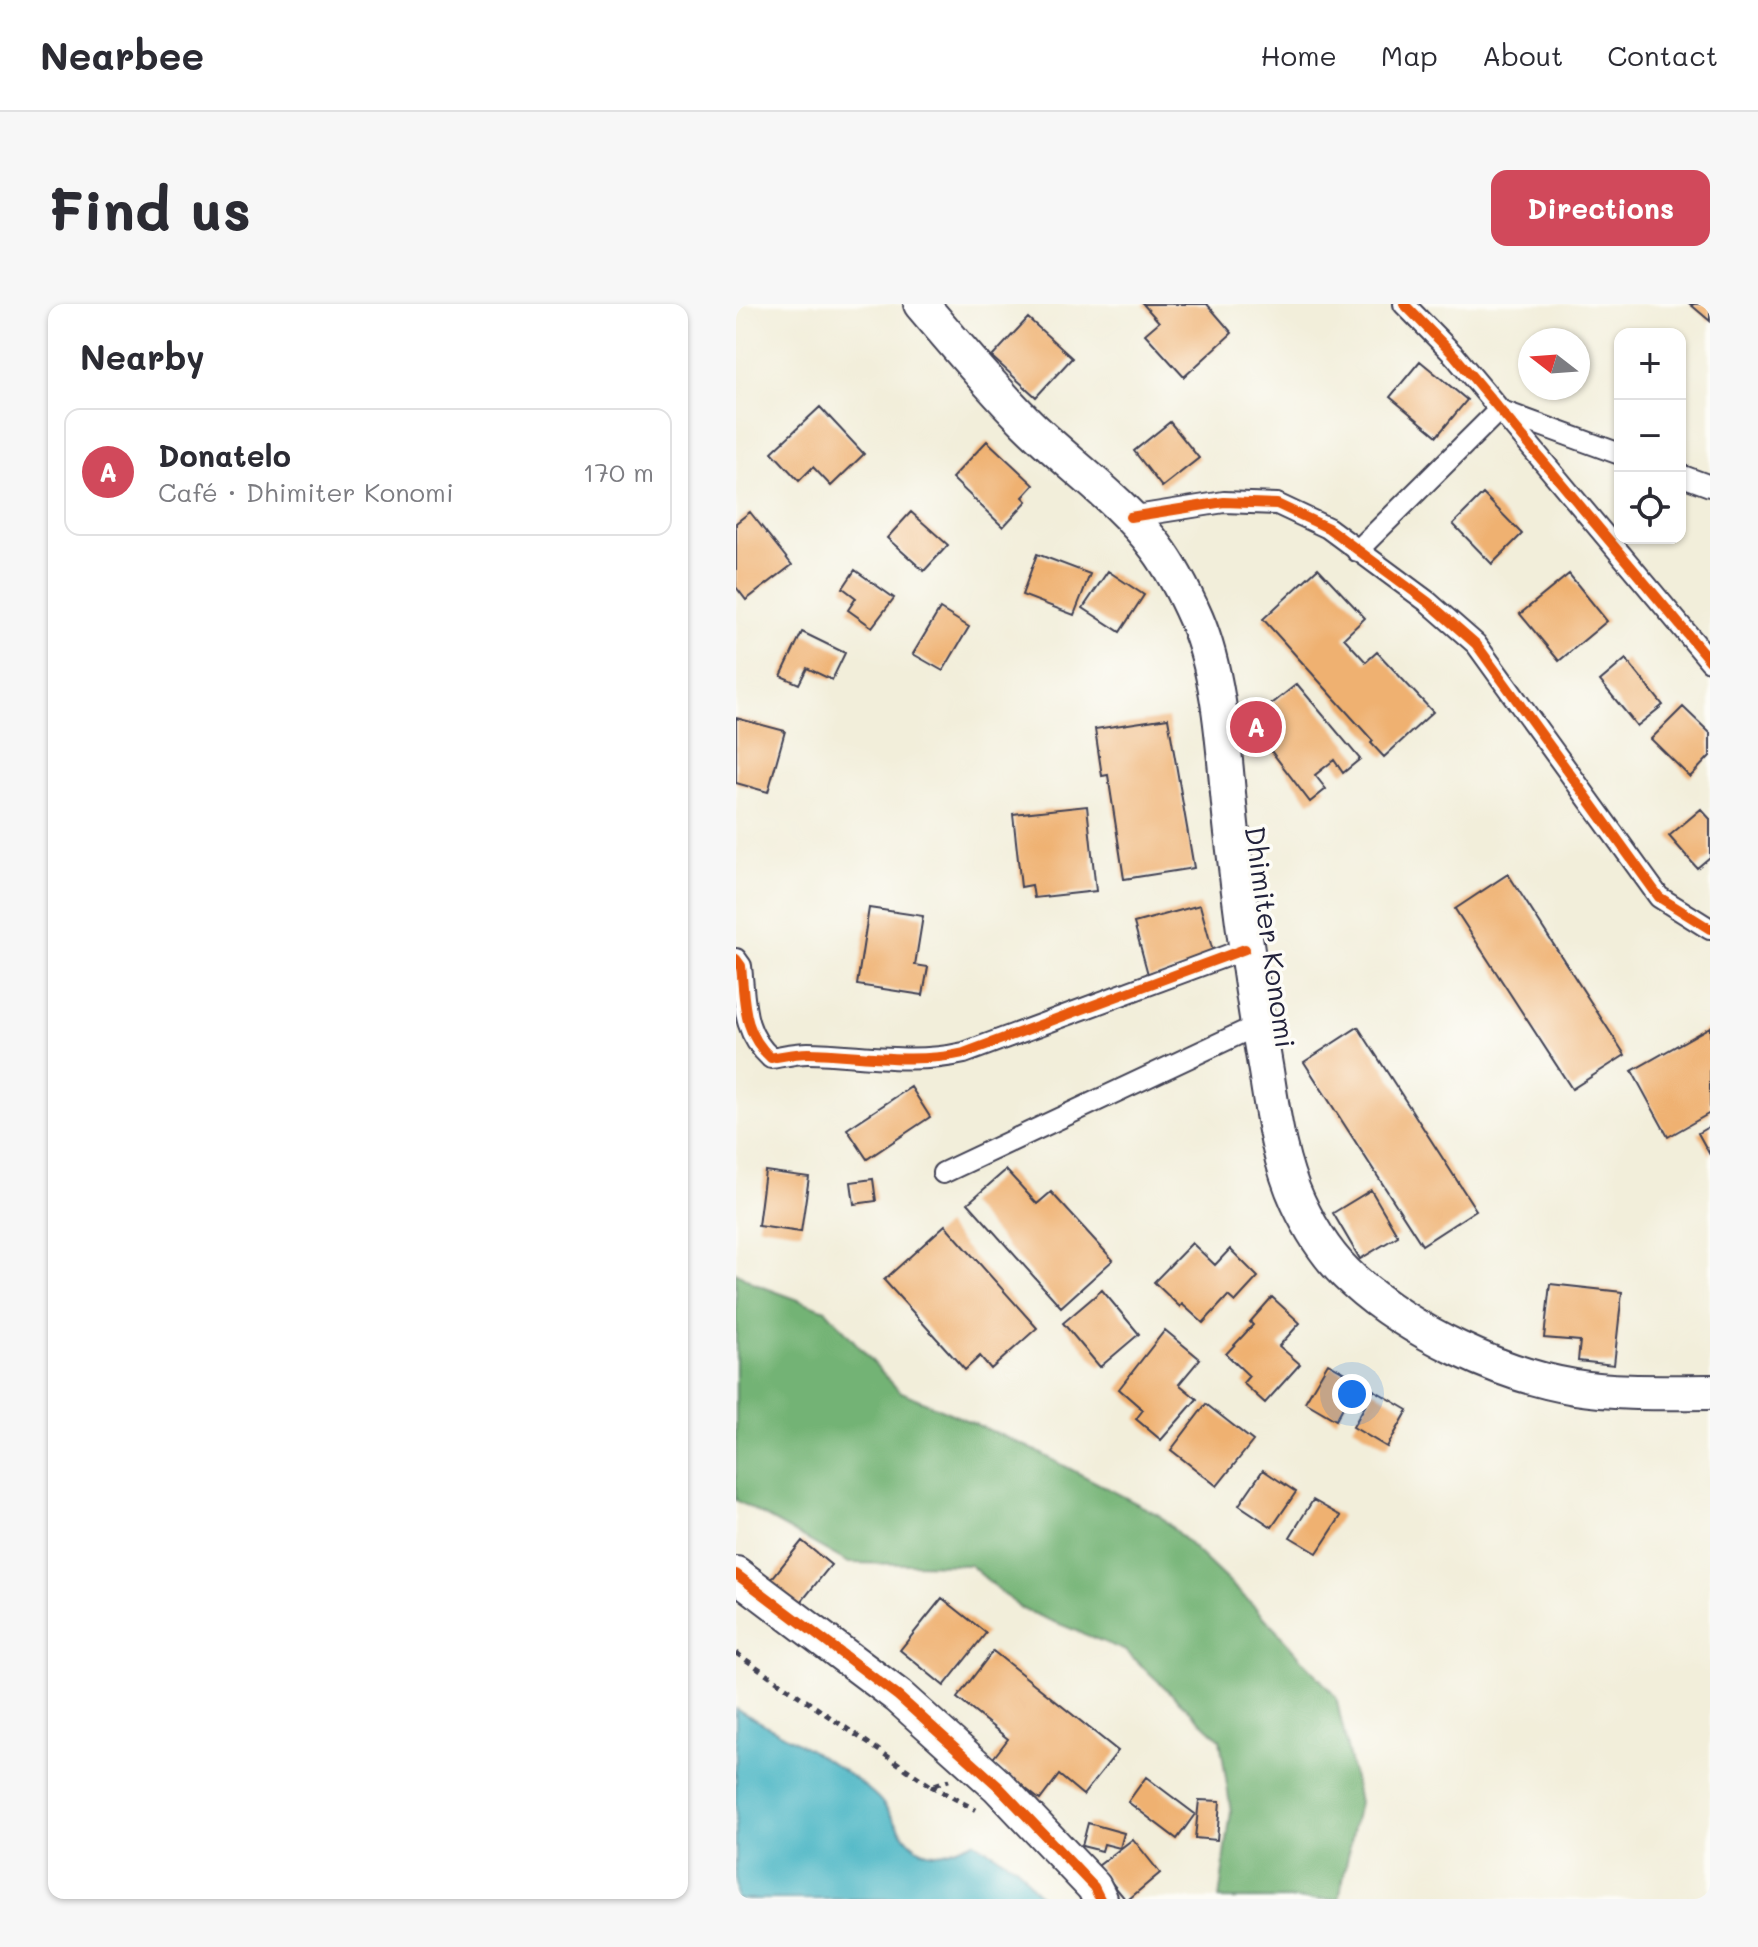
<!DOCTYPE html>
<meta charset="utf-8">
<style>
body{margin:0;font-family:Mali,sans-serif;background:#f7f7f7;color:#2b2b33}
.controls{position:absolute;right:24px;top:24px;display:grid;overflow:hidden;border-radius:16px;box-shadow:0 2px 6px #0004}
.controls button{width:72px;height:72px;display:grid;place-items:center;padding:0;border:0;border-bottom:2px solid #e1e1e2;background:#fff;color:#2b2b33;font:40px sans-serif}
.compass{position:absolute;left:782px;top:24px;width:72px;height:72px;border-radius:50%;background:#fff;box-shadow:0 2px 6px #0004;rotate:287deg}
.you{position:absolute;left:616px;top:1090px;width:28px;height:28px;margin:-20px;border:6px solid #fff;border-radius:50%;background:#1a73e8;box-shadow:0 0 0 12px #1a73e833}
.badge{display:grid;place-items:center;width:52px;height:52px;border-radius:50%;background:#d1495b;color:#fff;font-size:26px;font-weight:700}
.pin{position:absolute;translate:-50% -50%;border:4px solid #fff;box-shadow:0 2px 8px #0006}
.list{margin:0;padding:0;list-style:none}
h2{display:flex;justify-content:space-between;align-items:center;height:104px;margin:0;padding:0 32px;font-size:34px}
h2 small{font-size:26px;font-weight:400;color:#7c7c81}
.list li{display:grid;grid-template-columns:52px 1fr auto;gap:24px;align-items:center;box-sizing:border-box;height:128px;margin:0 16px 16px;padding:0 16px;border:2px solid #e1e1e2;border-radius:16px}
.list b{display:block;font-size:30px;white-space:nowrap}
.list p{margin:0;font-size:26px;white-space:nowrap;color:#7c7c81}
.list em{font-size:26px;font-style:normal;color:#7c7c81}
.icon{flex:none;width:44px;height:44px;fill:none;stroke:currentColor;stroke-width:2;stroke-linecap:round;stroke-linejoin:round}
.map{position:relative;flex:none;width:974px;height:1595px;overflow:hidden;border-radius:16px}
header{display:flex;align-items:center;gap:48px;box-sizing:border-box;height:112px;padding:0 40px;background:#fff;border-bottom:2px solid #e1e1e2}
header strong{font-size:38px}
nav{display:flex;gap:44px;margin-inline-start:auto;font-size:28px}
.intro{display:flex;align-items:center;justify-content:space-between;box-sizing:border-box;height:192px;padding:0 48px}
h1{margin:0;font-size:56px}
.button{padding:20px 36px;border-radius:16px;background:#d1495b;color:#fff;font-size:28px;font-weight:700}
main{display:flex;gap:48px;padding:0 48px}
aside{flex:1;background:#fff;border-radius:16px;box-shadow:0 2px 6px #0004}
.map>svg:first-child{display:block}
.forest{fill:#73b375;stroke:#4a6a58;stroke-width:2}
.water{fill:#48b5c4;stroke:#356c80;stroke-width:2}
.building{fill:#efb171}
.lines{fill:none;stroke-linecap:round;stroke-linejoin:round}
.street-casing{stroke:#414153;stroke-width:24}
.primary-casing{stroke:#414153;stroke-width:38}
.path{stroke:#414153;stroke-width:5;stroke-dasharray:6 6;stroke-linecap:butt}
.street{stroke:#fff;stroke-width:20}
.primary{stroke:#fff;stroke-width:34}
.cycleway-casing{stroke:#fdfcf7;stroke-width:15}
.cycleway{stroke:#e8590c;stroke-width:10}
.labels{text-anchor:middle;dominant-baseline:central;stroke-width:7;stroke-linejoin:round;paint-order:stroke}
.street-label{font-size:28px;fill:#22223b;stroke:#fdfcf7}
</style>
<header>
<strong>Nearbee</strong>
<nav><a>Home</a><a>Map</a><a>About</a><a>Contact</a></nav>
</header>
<div class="intro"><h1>Find us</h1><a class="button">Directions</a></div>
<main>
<aside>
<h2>Nearby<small></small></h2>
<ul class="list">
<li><span class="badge">A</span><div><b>Donatelo</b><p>Café · Dhimiter Konomi</p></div><em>170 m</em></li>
</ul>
</aside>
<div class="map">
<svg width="974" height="1595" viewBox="0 0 974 1595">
<rect width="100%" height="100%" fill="#fdfcf7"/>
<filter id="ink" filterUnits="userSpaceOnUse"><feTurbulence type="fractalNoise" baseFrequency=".0125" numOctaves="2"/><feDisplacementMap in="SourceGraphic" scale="16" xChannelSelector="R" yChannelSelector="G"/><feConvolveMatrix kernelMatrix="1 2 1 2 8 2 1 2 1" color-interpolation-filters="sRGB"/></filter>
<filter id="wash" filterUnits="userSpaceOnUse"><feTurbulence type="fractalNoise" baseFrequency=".006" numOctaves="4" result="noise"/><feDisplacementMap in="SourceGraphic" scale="32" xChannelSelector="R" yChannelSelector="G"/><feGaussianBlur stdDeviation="1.8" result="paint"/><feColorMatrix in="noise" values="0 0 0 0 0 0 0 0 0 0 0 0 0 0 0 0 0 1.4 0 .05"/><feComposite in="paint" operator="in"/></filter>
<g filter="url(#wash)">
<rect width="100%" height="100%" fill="#f2eeda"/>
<!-- forest -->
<path class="forest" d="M0,968L19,980L90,1006L163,1087L292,1143L423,1211L521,1305L600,1393L623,1498L603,1595H483L495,1508L484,1435L390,1347L284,1304L234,1261L113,1259L0,1196Z"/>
<!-- water -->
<path class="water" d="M0,1405C42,1428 107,1461 141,1493C158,1509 164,1534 184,1545C203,1555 220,1544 237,1537L281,1563L306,1595H0Z"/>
<g id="blocks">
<!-- building -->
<path class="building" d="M407,0H471L496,29L448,73L409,30L423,18Z
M954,0H974V17Z
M292,14L336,54L300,93L256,53Z
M684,57L731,96L701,132L654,93Z
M84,103L128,150L95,182L77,163L63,177L36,148Z
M434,118L463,154L426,183L398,147Z
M251,137L298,181L287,193L291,197L267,223L216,174Z
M747,190L786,230L756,260L717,220Z
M14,208L56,261L10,296L0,283V219Z
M175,208L212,241L188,267L151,234Z
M301,250L354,270L338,311L286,291Z
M582,264L629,314L608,334L630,358L641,348L697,408L648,453L635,439L637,437L527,315Z
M119,266L158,294L136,323L112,306L120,294L107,284Z
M372,267L408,291L384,328L347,304Z
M833,270L871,317L823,357L784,310Z
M204,305L233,323L207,367L177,350Z
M66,328L109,349L96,376L71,364L63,380L45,372Z
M890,355L927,401L901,422L864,377Z
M561,380L624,455L607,469L598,456L579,471L590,485L574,498L513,418Z
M947,403L974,429V452L954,473L915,435Z
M0,414L49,427L32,488L0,479Z
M432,414L458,564L388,575L372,471L366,472L359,425Z
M351,502L360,587L298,594L296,581L285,583L277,510Z
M965,505L974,515V553L961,564L933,532Z
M772,570L889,751L836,785L719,605Z
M464,601L479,655L413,674L398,619Z
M133,604L187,612L179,661L192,663L187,691L121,681Z
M622,723L740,906L686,941L568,758Z
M974,723V809L932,833L896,767Z
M175,783L194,813L131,855L111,825Z
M974,822V851L962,829Z
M270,866L301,900L315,888L377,956L325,1003L232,899Z
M29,867L73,873L65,928L22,922Z
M137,875L140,897L118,900L115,878Z
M635,886L662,932L624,955L597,909Z
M209,921L301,1024L255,1065L244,1052L229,1066L148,976Z
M456,939L479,961L494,945L522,973L499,998L492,992L467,1019L446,1000L444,1003L418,978Z
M814,980L886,988L878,1061L842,1057L844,1037L808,1034Z
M366,986L403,1030L364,1063L327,1019Z
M536,993L564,1019L543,1042L564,1060L529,1099L507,1079L513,1072L490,1050L517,1021L514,1018Z
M429,1026L464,1055L443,1080L461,1095L425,1136L400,1115L407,1106L383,1085Z
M592,1059L622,1076L600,1116L569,1098Z
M638,1086L672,1106L651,1143L617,1123Z
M470,1100L517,1137L481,1182L435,1146Z
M527,1166L560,1188L536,1223L503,1201Z
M577,1196L605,1212L581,1249L554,1233Z
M66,1237L95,1261L62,1302L33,1278Z
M206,1294L250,1329L208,1382L164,1346Z
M257,1347L382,1447L347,1491L323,1471L304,1496L255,1457L272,1435L221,1394Z
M410,1473L459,1510L441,1535L392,1498Z
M463,1496L484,1497L481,1536L459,1534Z
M352,1519L388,1529L384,1544L368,1540L366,1547L346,1542Z
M397,1535L424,1569L393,1595H389L362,1562Z"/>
</g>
</g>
<g filter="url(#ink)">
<use href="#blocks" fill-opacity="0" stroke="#414153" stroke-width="2"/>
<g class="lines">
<defs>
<path id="street" d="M668,0L718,51L974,357
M944,171L974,182
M394,213L488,198L541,200L592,224L692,298L740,340L923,593L974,625
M621,247L763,106L884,150
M0,655L5,662C9,698 6,728 35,754C47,752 60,749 72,749C125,750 176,761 228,749L509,645
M207,869L522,721"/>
<path id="primary" d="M185,0C219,40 253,81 290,118C332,160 384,195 420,243C436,264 449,290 460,315C487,378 488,461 496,529C505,609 516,688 530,767C537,811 543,857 562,898C575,926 594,956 618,977C673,1027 765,1071 839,1083C883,1090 929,1088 974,1088
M0,1270L162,1392L262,1482L358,1583L364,1595"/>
</defs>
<!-- street casing -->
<use href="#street" class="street-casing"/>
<!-- primary casing -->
<use href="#primary" class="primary-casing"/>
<!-- path -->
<path class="path" d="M0,1349L195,1482L213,1476
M195,1482L240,1506"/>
<!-- street -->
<use href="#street" class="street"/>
<!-- primary -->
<use href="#primary" class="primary"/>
<defs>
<path id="cycleway" d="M668,0L718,51L974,357
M394,213L488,198L541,200L592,224L692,298L740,340L923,593L974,625
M0,655L5,662C9,698 6,728 35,754C47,752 60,749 72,749C125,750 176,761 228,749L509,645
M0,1270L162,1392L262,1482L358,1583L364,1595"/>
</defs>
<!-- cycleway casing -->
<use href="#cycleway" class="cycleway-casing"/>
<!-- cycleway -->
<use href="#cycleway" class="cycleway"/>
</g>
</g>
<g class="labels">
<!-- street labels -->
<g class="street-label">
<text transform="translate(535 633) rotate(82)">Dhimiter Konomi</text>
</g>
</g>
</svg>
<div class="controls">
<button>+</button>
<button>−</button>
<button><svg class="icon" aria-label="locate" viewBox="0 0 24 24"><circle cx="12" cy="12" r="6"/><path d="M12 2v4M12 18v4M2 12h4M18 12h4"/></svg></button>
</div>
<svg class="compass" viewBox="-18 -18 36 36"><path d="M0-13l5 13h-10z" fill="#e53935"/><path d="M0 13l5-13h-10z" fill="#7c7c81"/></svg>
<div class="you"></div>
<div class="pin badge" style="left:520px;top:423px">A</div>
</div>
</main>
